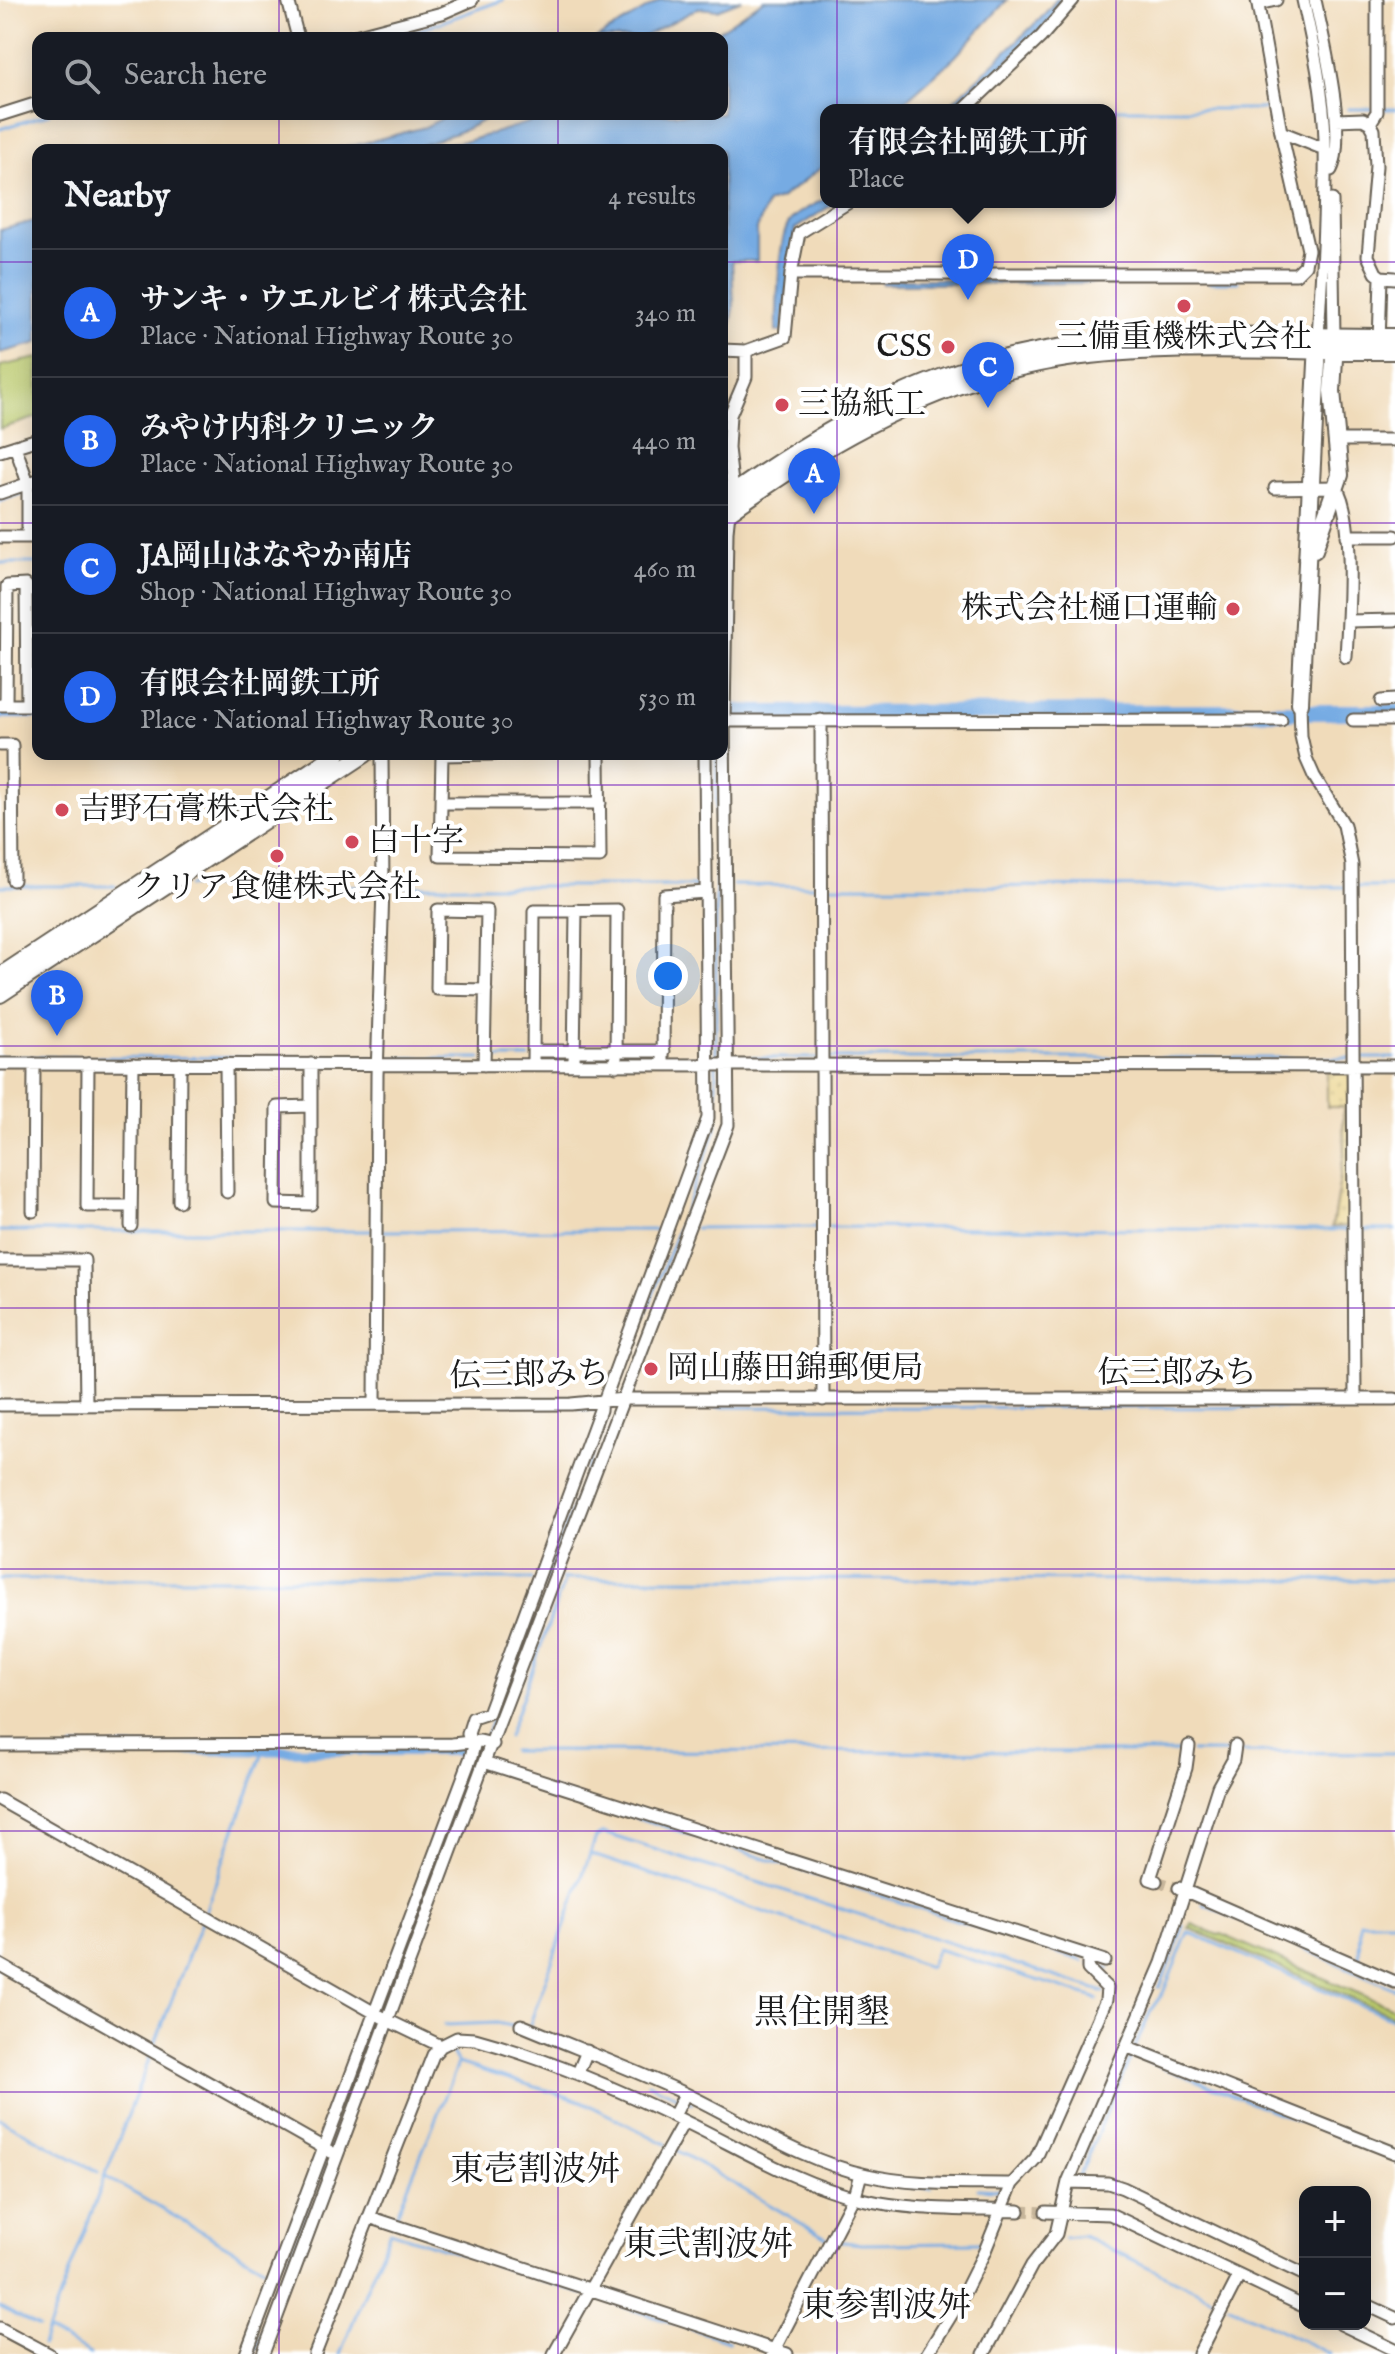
<!DOCTYPE html>
<meta charset="utf-8">
<style>
body{margin:0;font-family:"IM FELL English","Noto Serif JP",serif;background:#242831;color:#f1f3f6}
.controls{position:absolute;right:24px;bottom:24px;display:grid;overflow:hidden;border-radius:16px;box-shadow:0 4px 20px #0003}
.controls button{width:72px;height:72px;display:grid;place-items:center;padding:0;border:0;border-bottom:2px solid #363941;background:#171b24;color:#f1f3f6;font:40px sans-serif}
.you{position:absolute;left:668px;top:976px;width:28px;height:28px;margin:-20px;border:6px solid #fff;border-radius:50%;background:#1a73e8;box-shadow:0 0 0 12px #1a73e833}
.badge{display:grid;place-items:center;width:52px;height:52px;border-radius:50%;background:#2563eb;color:#fff;font-size:26px;font-weight:700}
.pin{position:absolute;translate:-50% -66px;filter:drop-shadow(0 2px 4px #0008)}
.pin::after{content:'';position:absolute;top:42px;width:28px;height:24px;background:inherit;clip-path:polygon(0 0,100% 0,50% 100%)}
.popup{position:absolute;left:820px;top:104px;width:296px;height:104px;box-sizing:border-box;display:grid;place-content:center;border-radius:16px;background:#171b24;filter:drop-shadow(0 2px 6px #0005);font-size:26px;white-space:nowrap;color:#9ea1a6}
.popup b{font-size:30px;color:#f1f3f6}
.popup::after{content:'';position:absolute;left:50%;top:100%;margin-left:-16px;border:16px solid transparent;border-top-color:#171b24}
.list{margin:0;padding:0;list-style:none}
h2{display:flex;justify-content:space-between;align-items:center;height:104px;margin:0;padding:0 32px;font-size:34px}
h2 small{font-size:26px;font-weight:400;color:#9ea1a6}
.list li{display:grid;grid-template-columns:52px 1fr auto;gap:24px;align-items:center;box-sizing:border-box;height:128px;padding:0 32px;border-top:2px solid #363941}
.list b{display:block;font-size:30px;white-space:nowrap}
.list p{margin:0;font-size:26px;white-space:nowrap;color:#9ea1a6}
.list em{font-size:26px;font-style:normal;color:#9ea1a6}
.icon{flex:none;width:44px;height:44px;fill:none;stroke:currentColor;stroke-width:2;stroke-linecap:round;stroke-linejoin:round}
.map{position:relative;flex:none;width:1395px;height:2354px;overflow:hidden}
.search{position:absolute;background:#171b24;box-shadow:0 4px 20px #0003;left:32px;top:32px;width:696px;height:88px;display:flex;align-items:center;gap:20px;box-sizing:border-box;padding:0 28px;border-radius:16px;color:#9ea1a6;font-size:30px}
.panel{position:absolute;background:#171b24;box-shadow:0 4px 20px #0003;left:32px;top:144px;width:696px;height:616px;border-radius:16px}
.map>svg:first-child{display:block}
.grass{fill:url(#grass-tufts);stroke:#6a7244;stroke-width:2}
.sand{fill:url(#sand-dots);stroke:#857b5d;stroke-width:2}
.park{fill:#b9c86b;stroke:#6a7244;stroke-width:2}
.water{fill:#76abe3;stroke:#496480;stroke-width:2}
.lines{fill:none;stroke-linecap:round;stroke-linejoin:round}
.stream{stroke:#76abe3;stroke-width:3}
.canal{stroke:#76abe3;stroke-width:10}
.river{stroke:#76abe3;stroke-width:16}
.minor-tunnel{stroke:#c6b59a;stroke-width:11;stroke-dasharray:11 5.5;stroke-linecap:butt}
.minor-casing{stroke:#665f53;stroke-width:15}
.highway-casing{stroke:#665f53;stroke-width:20}
.minor{stroke:#fff;stroke-width:11}
.highway{stroke:#fff;stroke-width:16}
.grid{fill:none;stroke:#7b2cbf;stroke-width:2;stroke-opacity:0.55}
.poi-dot{fill:#d1495b;stroke:#fff;stroke-width:3}
.labels{text-anchor:middle;dominant-baseline:central;stroke-width:8;stroke-linejoin:round;paint-order:stroke}
.poi-label{font-size:32px;fill:#1c1c1c;stroke:#fff;text-anchor:start}
.street-label{font-size:32px;fill:#1c1c1c;stroke:#fff}
.neighbourhood-label{font-size:34px;fill:#1c1c1c;stroke:#fff}
</style>
<div class="map">
<svg width="1395" height="2354" viewBox="0 0 1395 2354">
<defs>
<pattern id="grass-tufts" width="24" height="20" patternUnits="userSpaceOnUse" patternTransform="scale(2)"><rect width="24" height="20" fill="#b9c86b"/><path d="M3 7l-1-3M5 7V3M7 7l1-3M15 17l-1-3M17 17v-4M19 17l1-3" fill="none" stroke="#9eab5c"/></pattern>
<pattern id="sand-dots" width="8" height="8" patternUnits="userSpaceOnUse" patternTransform="scale(2)"><rect width="8" height="8" fill="#eeda9e"/><path d="M2 2h.1M6 6h.1" fill="none" stroke="#ccba88" stroke-width="1.8" stroke-linecap="round"/></pattern>
</defs>
<rect width="100%" height="100%" fill="#fff"/>
<filter id="ink" filterUnits="userSpaceOnUse"><feTurbulence type="fractalNoise" baseFrequency=".0125" numOctaves="2"/><feDisplacementMap in="SourceGraphic" scale="16" xChannelSelector="R" yChannelSelector="G"/><feConvolveMatrix kernelMatrix="1 2 1 2 8 2 1 2 1" color-interpolation-filters="sRGB"/></filter>
<filter id="wash" filterUnits="userSpaceOnUse"><feTurbulence type="fractalNoise" baseFrequency=".006" numOctaves="4" result="noise"/><feDisplacementMap in="SourceGraphic" scale="32" xChannelSelector="R" yChannelSelector="G"/><feGaussianBlur stdDeviation="1.8" result="paint"/><feColorMatrix in="noise" values="0 0 0 0 0 0 0 0 0 0 0 0 0 0 0 0 0 1.4 0 .05"/><feComposite in="paint" operator="in"/></filter>
<g filter="url(#wash)">
<rect width="100%" height="100%" fill="#f0dbba"/>
<!-- grass -->
<path class="grass" d="M1192,1924L1218,1935L1221,1934L1395,2009V2017L1189,1928Z"/>
<!-- sand -->
<path class="sand" d="M1327,1072H1350L1351,1226L1332,1227L1344,1154L1343,1107H1327Z"/>
<!-- park -->
<path class="park" d="M38,358V417L0,429V366Z"/>
<!-- water -->
<path class="water" d="M661,0H742L717,10L699,8L641,38H597Z
M764,0H1007L955,57L895,110H826V164L780,199L767,203L757,229V261H732L734,308L730,330L724,331V341L722,150H325L356,145L425,127L451,114H495L464,130L420,146L467,141L557,114H722V38H708Z
M1056,0H1067L1047,23L957,109L944,110L1041,18Z
M826,198V202H836L795,229L782,332L776,331C778,308 777,240 789,223C796,212 815,205 826,198Z
M38,220V343L0,353V230Z
M882,279L1110,280V283L882,284Z"/>
<g class="lines">
<!-- stream -->
<path class="stream" d="M397,38L503,0
M975,109H1269
M1348,109H1372
M1380,109H1395
M0,129L49,114
M1210,282H1238
M0,501L23,493
M0,563H38
M732,705L743,712
M733,885L817,886
M0,886H115
M188,886H375
M385,886H701
M825,886L1349,887
M1357,887H1395
M0,1057L373,1058
M577,1057H613
M621,1057L705,1058
M381,1058H481
M489,1058H529
M537,1058H569
M735,1058H820
M827,1058H1395
M827,1227L1351,1230
M695,1228L819,1227
M1358,1230H1395
M0,1231H372
M380,1231L660,1230
M620,1382L716,1129V754
M632,1407L1395,1408
M580,1409L596,1410
M0,1579H532
M562,1579L1395,1580
M508,1737L565,1579
M512,1751L1184,1752
M1192,1752L1395,1753
M493,1771L1083,1961
M590,1854L929,1967L937,1949L1098,1999
M1203,1904L1395,1989
M205,1911L264,1750
M1359,1960L1360,1922H1395
M1090,1963L1109,1969
M1158,1987H1160L1184,1926
M381,2013L611,1406
M530,2024L596,1837L603,1833L1104,1992
M444,2025L497,2023L520,2028
M154,2047L202,1919
M1135,2047L1152,2008L1163,1993L1188,1932L1395,2020
M1132,2055L1395,2159
M458,2063L581,2101L666,2144
M648,2083L692,2103
M0,2119L98,2172
M330,2148L378,2020
M673,2148L828,2239
M104,2176L272,2272
M1078,2179L1132,2054
M898,2186L931,2188
M978,2189L999,2190
M394,2221L456,2069L458,2063L452,2052
M390,2231L584,2294
M1064,2238L1082,2236L1090,2239L1221,2302
M835,2241L861,2244L981,2243
M591,2296L729,2341
M1228,2305L1330,2354
M0,2307L39,2327
M48,2331L90,2354
M42,2345L151,2054
M254,2354L327,2155
M340,2354L390,2231"/>
<!-- canal -->
<path class="canal" d="M0,714H38
M75,1750L481,1751"/>
<!-- river -->
<path class="river" d="M730,711L753,713L1293,712
M1306,712H1395"/>
</g>
</g>
<g filter="url(#ink)">
<g class="lines">
<!-- minor-tunnel -->
<path class="minor-tunnel" d="M1156,1881L1179,1888
M1019,2211L1046,2212"/>
<defs>
<path id="minor" d="M288,0L298,38
M1303,0C1313,45 1324,94 1325,140C1326,206 1322,271 1318,337
M1315,0C1323,38 1348,138 1331,170
M1258,4L1276,0
M347,38L442,13L472,0
M964,110L1041,37L1073,0
M0,115L38,103
M1336,120L1363,119L1370,123L1374,130L1376,166L1368,256L1376,273L1381,277L1395,278
M1370,123L1377,112V0
M1281,132L1324,149
M1332,200L1334,337
M791,274L799,233L849,202
M1379,343L1381,277
M722,350L746,351L785,337L791,274H1296L1305,265L1308,250L1281,132L1257,0
M1337,440H1395
M15,446L28,483V536
M0,451L38,439
M1275,488L1336,487C1356,517 1348,619 1346,657
M0,493L38,480
M1347,536H1395
M0,537H38
M1348,621L1395,620
M1381,701L1395,700
M1300,703L1301,736L1306,758L1314,776L1344,825L1352,865L1355,1399
M0,705H38
M6,705L7,586L26,585L27,705
M821,720L823,1400
M1353,720H1395
M722,721L1281,720
M0,745H12L13,880
M496,754L442,755L440,856L600,857L599,754
M441,803H600
M534,1051H664
M0,1064L1395,1066
M88,1064L87,1206H131
M226,1064L227,1192
M484,1065L487,911L438,910L437,989L486,990
M533,1065L534,911L617,910L616,1066
M574,1065L576,910
M663,1065L664,895L706,892
M311,1106L277,1107L276,1203L311,1204V1064
M179,1201L180,1064
M33,1211L34,1064
M131,1226L133,1064
M0,1260H84L86,1404
M604,1401L708,1118L705,754
M375,1404L377,1075L383,889L382,754
M0,1405L571,1404L624,1399H1395
M471,1742L468,1734L473,1718L488,1713L600,1410L601,1401
M0,1745L452,1744L480,1741L493,1744
M484,1762L1105,1961
M0,1800L389,2021L441,2046L457,2038L475,2039C548,2059 616,2088 684,2121C742,2149 798,2184 861,2199C912,2211 967,2209 1019,2211
M1156,1881L1150,1879L1186,1768L1189,1746
M1179,1888L1395,1982
M0,1965L331,2152
M521,2025C576,2048 630,2068 684,2093C743,2121 802,2161 867,2175C914,2186 964,2183 1012,2184
M1128,2047L1395,2153
M578,2073L587,2051
M674,2116L685,2094
M1068,2182L1108,2183L1123,2188L1305,2275
M1046,2212L1110,2214L1305,2307
M369,2217L787,2354
M1365,2304L1395,2318
M1341,2324L1395,2350
M0,2328L49,2354
M246,2354L471,1757L475,1742
M263,2354L484,1762L728,1125L724,721L727,531L732,483L728,448L730,415L746,377V351
M315,2354L433,2055L441,2046
M554,2354L684,2121
M772,2354L856,2192L861,2174
M927,2354L961,2299L984,2253L1012,2184L1036,2158L1106,2000L1107,1988L1088,1969V1957
M984,2354L1032,2265L1056,2234L1068,2182L1162,1963L1218,1787L1233,1760L1235,1746
M1199,2354L1239,2276"/>
<path id="highway" d="M722,501C800,446 881,395 973,367C1109,326 1255,337 1395,337
M722,517C825,442 939,377 1067,358C1171,343 1289,352 1395,351
M1314,550L1340,475L1332,391L1335,343
M1300,703L1318,343
M0,976L337,754
M0,994L365,754"/>
</defs>
<!-- minor casing -->
<use href="#minor" class="minor-casing"/>
<!-- highway casing -->
<use href="#highway" class="highway-casing"/>
<!-- minor -->
<use href="#minor" class="minor"/>
<!-- highway -->
<use href="#highway" class="highway"/>
</g>
</g>
<!-- grid -->
<path class="grid" d="M279,0V38M558,0V38M837,0V2354M1116,0V2354M279,114V150M558,114V150M0,262H38M722,262H1395M0,523H38M722,523H1395M279,754V2354M558,754V2354M0,785H1395M0,1046H1395M0,1308H1395M0,1569H1395M0,1831H1395M0,2092H1395"/>
<!-- markers -->
<g class="poi-dot">
<circle cx="1184" cy="306" r="8"/>
<circle cx="948" cy="347" r="8"/>
<circle cx="782" cy="405" r="8"/>
<circle cx="1233" cy="609" r="8"/>
<circle cx="62" cy="810" r="8"/>
<circle cx="352" cy="842" r="8"/>
<circle cx="277" cy="856" r="8"/>
<circle cx="651" cy="1369" r="8"/>
</g>
<g class="labels">
<!-- poi labels -->
<g class="poi-label">
<text x="1184" y="338" text-anchor="middle">三備重機株式会社</text>
<text x="932" y="347" text-anchor="end">CSS</text>
<text x="798" y="405">三協紙工</text>
<text x="1217" y="609" text-anchor="end">株式会社樋口運輸</text>
<text x="78" y="810">吉野石膏株式会社</text>
<text x="368" y="842">白十字</text>
<text x="277" y="888" text-anchor="middle">クリア食健株式会社</text>
<text x="667" y="1369">岡山藤田錦郵便局</text>
</g>
<!-- street labels -->
<g class="street-label">
<text x="1177" y="1374">伝三郎みち</text>
<text transform="translate(529 1376) rotate(-1)">伝三郎みち</text>
</g>
<!-- neighbourhood labels -->
<g class="neighbourhood-label">
<text x="822" y="2013">黒住開墾</text>
<text x="535" y="2170">東壱割波舛</text>
<text x="708" y="2245">東弐割波舛</text>
<text x="886" y="2306">東参割波舛</text>
</g>
</g>
</svg>
<div class="controls">
<button>+</button>
<button>−</button>
</div>
<div class="you"></div>
<div class="pin badge" style="left:814px;top:514px">A</div>
<div class="pin badge" style="left:57px;top:1036px">B</div>
<div class="pin badge" style="left:988px;top:408px">C</div>
<div class="pin badge" style="left:968px;top:300px">D</div>
<div class="popup"><b>有限会社岡鉄工所</b>Place</div>
<div class="search"><svg class="icon" aria-label="search" viewBox="0 0 24 24"><circle cx="10" cy="10" r="6"/><path d="M15 15l6 6"/></svg>Search here</div>
<section class="panel">
<h2>Nearby<small>4 results</small></h2>
<ul class="list">
<li><span class="badge">A</span><div><b>サンキ・ウエルビイ株式会社</b><p>Place · National Highway Route 30</p></div><em>340 m</em></li>
<li><span class="badge">B</span><div><b>みやけ内科クリニック</b><p>Place · National Highway Route 30</p></div><em>440 m</em></li>
<li><span class="badge">C</span><div><b>JA岡山はなやか南店</b><p>Shop · National Highway Route 30</p></div><em>460 m</em></li>
<li><span class="badge">D</span><div><b>有限会社岡鉄工所</b><p>Place · National Highway Route 30</p></div><em>530 m</em></li>
</ul>
</section>
</div>
